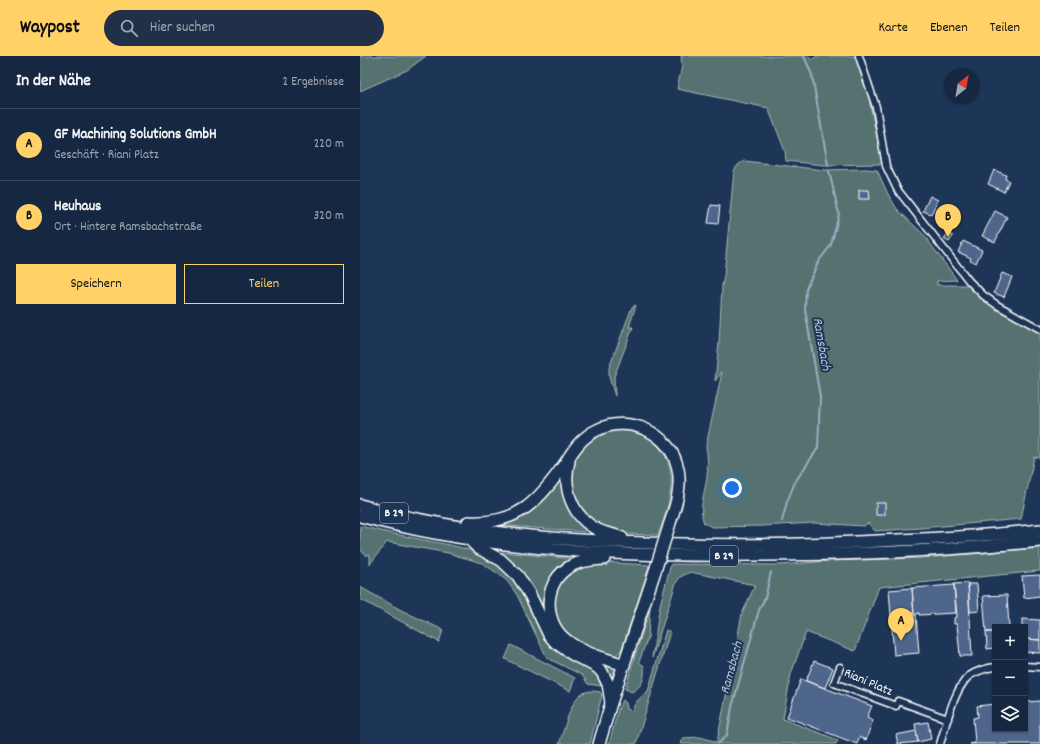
<!DOCTYPE html>
<html lang="de">
<meta charset="utf-8">
<style>
:root{--surface:#162841;--page:#1f3048;--text:#f1f3f6;--muted:#9ea6b1;--line:#35445a;--accent:#ffd166}
body{margin:0;font-family:Dekko,sans-serif;background:var(--page);color:var(--text)}
.controls{position:absolute;right:12px;bottom:12px;display:grid;overflow:hidden;border-radius:0px;box-shadow:0 1px 3px #0004}
.controls button{width:36px;height:36px;display:grid;place-items:center;padding:0;border:0;border-bottom:1px solid var(--line);background:var(--surface);color:var(--text);font:20px sans-serif}
.compass{position:absolute;left:584px;top:12px;width:36px;height:36px;border-radius:50%;background:var(--surface);box-shadow:0 1px 3px #0004;rotate:31deg}
.you{position:absolute;left:372px;top:432px;width:14px;height:14px;margin:-10px;border:3px solid #fff;border-radius:50%;background:#1a73e8;box-shadow:0 0 0 6px #1a73e833}
.badge{display:grid;place-items:center;width:26px;height:26px;border-radius:50%;background:var(--accent);color:#111;font-size:13px;font-weight:700}
.pin{position:absolute;translate:-50% -33px;filter:drop-shadow(0 1px 2px #0008)}
.pin::after{content:'';position:absolute;top:21px;width:14px;height:12px;background:inherit;clip-path:polygon(0 0,100% 0,50% 100%)}
.list{margin:0;padding:0;list-style:none}
h2{display:flex;justify-content:space-between;align-items:center;height:52px;margin:0;padding:0 16px;font-size:17px}
h2 small{font-size:13px;font-weight:400;color:var(--muted)}
.list li{display:grid;grid-template-columns:26px 1fr auto;gap:12px;align-items:center;box-sizing:border-box;height:72px;padding:0 16px;border-top:1px solid var(--line)}
.list b{display:block;font-size:15px;white-space:nowrap}
.list p{margin:0;font-size:13px;white-space:nowrap;color:var(--muted)}
.list em{font-size:13px;font-style:normal;color:var(--muted)}
.actions{display:flex;gap:8px;padding:12px 16px}
.actions a{flex:1;padding:9px 0;border:1px solid var(--accent);border-radius:0px;text-align:center;font-size:14px;color:var(--accent)}
.actions .main{background:var(--accent);color:#111}
.icon{flex:none;width:22px;height:22px;fill:none;stroke:currentColor;stroke-width:2;stroke-linecap:round;stroke-linejoin:round}
.map{position:relative;flex:none;width:680px;height:688px;overflow:hidden}
header{display:flex;align-items:center;gap:24px;box-sizing:border-box;height:56px;padding:0 20px;background:var(--accent);color:#111}
header strong{font-size:19px}
nav{display:flex;gap:22px;margin-inline-start:auto;font-size:14px}
.search{width:280px;height:36px;background:var(--page);display:flex;align-items:center;gap:10px;box-sizing:border-box;padding:0 14px;border-radius:22px;color:var(--muted);font-size:15px}
main{display:flex}
aside{flex:1;background:var(--surface)}
.map>svg:first-child{display:block}
.green{fill:#547270;stroke:#aab8b8}
.lines{fill:none;stroke-linecap:round;stroke-linejoin:round}
.stream{stroke:#9baec2;stroke-width:2}
.building{fill:#4f668c;stroke:#fff}
.minor-casing{stroke:#fff;stroke-width:9}
.trunk-casing{stroke:#fff;stroke-width:14}
.minor{stroke:#1d3557;stroke-width:6}
.trunk{stroke:#1d3557;stroke-width:11}
.trunk-bridge-casing{stroke:#fff;stroke-width:14;stroke-linecap:butt}
.trunk-bridge{stroke:#1d3557;stroke-width:11}
.labels{text-anchor:middle;dominant-baseline:central;stroke-width:4;stroke-linejoin:round;paint-order:stroke}
.shield{fill:#1d3557;stroke:#bbc2cd;stroke-width:1}
.shield-label{font-size:12px;font-weight:bold;fill:#fff}
.street-label{font-size:13px;fill:#fff;stroke:#1d3557}
.water-label{font-size:14px;font-style:italic;fill:#b4c2d1;stroke:#1d3557}
</style>
<header>
<strong>Waypost</strong>
<div class="search"><svg class="icon" aria-label="search" viewBox="0 0 24 24"><circle cx="10" cy="10" r="6"/><path d="M15 15l6 6"/></svg>Hier suchen</div>
<nav><a>Karte</a><a>Ebenen</a><a>Teilen</a></nav>
</header>
<main>
<aside>
<h2>In der Nähe<small>2 Ergebnisse</small></h2>
<ul class="list">
<li><span class="badge">A</span><div><b>GF Machining Solutions GmbH</b><p>Geschäft · Riani Platz</p></div><em>220 m</em></li>
<li><span class="badge">B</span><div><b>Heuhaus</b><p>Ort · Hintere Ramsbachstraße</p></div><em>320 m</em></li>
</ul>
<div class="actions"><a class="main">Speichern</a><a>Teilen</a></div>
</aside>
<div class="map">
<svg width="680" height="688" viewBox="0 0 680 688">
<rect width="100%" height="100%" fill="#1d3557"/>
<filter id="ink" filterUnits="userSpaceOnUse"><feTurbulence type="fractalNoise" baseFrequency=".025" numOctaves="2"/><feDisplacementMap in="SourceGraphic" scale="8" xChannelSelector="R" yChannelSelector="G"/><feConvolveMatrix kernelMatrix="1 2 1 2 8 2 1 2 1" color-interpolation-filters="sRGB"/></filter>
<g filter="url(#ink)">
<path class="green" d="M0,0H66L47,14L0,35Z
M321,0H449L451,4L457,0H496L513,51L523,107L521,108L463,109L426,105L425,95L408,52L317,33L322,10Z
M384,105L464,114L506,113L517,114L528,138L537,153L564,179L597,224L577,225V229H609L658,264L680,277V402L674,401L661,463L561,472L515,475L508,467L504,470L454,467L402,470L352,471L344,467C338,453 345,436 347,421C348,411 348,401 346,390L362,316L355,325L359,287L362,230L364,220L374,115L378,109Z
M276,249L269,271H273L254,321L255,340L249,321V312L272,251Z
M256,373C294,375 317,400 310,438C308,453 303,466 298,479C279,478 257,480 241,471C237,468 232,465 228,462C205,442 206,401 231,383C238,378 247,375 256,373Z
M202,417L226,472L224,476L138,469Z
M0,470C20,475 39,479 59,483C91,490 131,493 152,521C168,542 174,570 192,589C201,600 236,612 239,621C240,623 240,627 241,630L228,628L222,619L187,602L157,539L147,525L137,517L122,507L88,497L27,486L10,508V499H5L0,493Z
M680,492V515L519,531L495,595L446,576L431,618L423,663L478,684L476,688H321L323,682L340,681L357,686L382,558L395,529L330,516L320,521L316,527L292,602L300,549L311,508L420,509L468,505L563,502Z
M142,496L215,503C183,518 172,557 198,584C211,597 231,602 247,608L254,615L250,628C240,599 217,604 198,586C183,572 179,550 169,532C162,519 152,509 141,500Z
M239,506L289,509L286,521L261,595L255,600H250L211,584L196,567L193,537L198,527L217,511Z
M0,531L41,554L83,574L79,586L0,543Z
M290,551L288,581L279,606L284,610C285,623 283,629 272,636L265,633Z
M306,574L310,576L276,688H249L259,651L263,644L266,647L267,653L272,655L276,646L288,635Z
M151,589L215,622L210,635L145,603Z
M233,635L240,636L242,639L230,688H199C204,675 210,646 221,638C225,636 229,635 233,635Z"/>
<g class="lines">
<path class="stream" d="M444,0L452,19L468,109
M496,0L509,41L522,104
M422,465L427,446L435,426L458,392L460,341L445,253L446,233L458,206L471,189L479,158L469,115
M358,688L367,679L372,651L399,554L405,542L411,516"/>
</g>
<path class="building" d="M634,114L646,119L645,123L649,125L644,136L628,128Z
M499,134H509L510,143H499Z
M570,140L578,144L571,158L563,155Z
M351,149L360,150L358,168L348,167Z
M635,155L647,161L635,186L622,180Z
M588,177L593,180L589,186L584,183Z
M603,185L622,194L616,207L610,204L611,202L598,196Z
M642,217L652,221L644,241L634,237Z
M516,447H525V459H516Z
M680,519V540L664,542L662,520Z
M608,527L612,600H600L597,568H594V562L597,561L594,528Z
M608,528H617L619,555L610,556Z
M594,529L596,557L559,559V557L554,559L552,532Z
M552,532L554,559H556L559,597L534,599L529,534Z
M647,539L649,571H635V576H626L623,540Z
M662,563L680,564V584L665,583V571H662Z
M626,576H635V592L627,593Z
M665,583L680,584V597L665,596Z
M454,605L473,612L465,632L446,625Z
M441,623L512,650L507,661L513,664L506,684L499,681L497,688L427,661Z
M680,645V688H610L615,687L613,662L618,661L617,650L635,648V673H665V646Z
M568,666L571,683L558,686L555,668Z
M556,675L558,686L538,688L536,679Z"/>
<g class="lines">
<g class="minor-casing">
<path id="minor" d="M499,0L516,51L526,110L537,133L609,225L623,239L637,249L680,273
M665,610L680,611
M480,611L474,627L536,650L538,645L588,663
M580,688C586,669 594,633 609,620C617,615 626,612 635,611"/>
</g>
<g class="trunk-casing">
<path id="trunk" d="M209,405C202,432 212,461 238,474C246,478 254,478 262,482
M0,449C105,479 214,486 323,488C395,490 467,488 539,484C586,482 633,479 680,474
M0,460C129,495 262,501 395,499C490,499 585,495 680,485
M108,466C158,469 179,445 206,406C214,393 222,381 237,374C269,358 311,377 318,413C322,432 315,452 309,470
M110,484L118,492L141,504L158,520L170,539L189,579L195,586L212,598L237,611L242,616L248,628L251,647
M244,503C233,504 222,504 211,510C184,524 182,564 205,583C221,597 244,602 264,609
M239,688L251,647L295,515"/>
</g>
<use href="#minor" class="minor"/>
<use href="#trunk" class="trunk"/>
<g class="trunk-bridge-casing">
<path id="trunk-bridge" d="M295,515L309,470"/>
</g>
<use href="#trunk-bridge" class="trunk-bridge"/>
</g>
</g>
<g class="labels">
<g class="shield">
<rect x="20" y="447" width="28" height="20" rx="3"/>
<rect x="350" y="490" width="28" height="20" rx="3"/>
</g>
<g class="shield-label">
<text x="34" y="457">B 29</text>
<text x="364" y="500">B 29</text>
</g>
<g class="street-label">
<text transform="translate(508 627) rotate(23)">Riani Platz</text>
</g>
<g class="water-label">
<text transform="translate(461 288) rotate(80)">Ramsbach</text>
<text transform="translate(372 612) rotate(-75)">Ramsbach</text>
</g>
</g>
</svg>
<div class="controls">
<button>+</button>
<button>−</button>
<button><svg class="icon" aria-label="layers" viewBox="0 0 24 24"><path d="M12 4l9 5-9 5-9-5zM3 14l9 5 9-5"/></svg></button>
</div>
<svg class="compass" viewBox="-18 -18 36 36"><path d="M0-13l5 13h-10z" fill="#e53935"/><path d="M0 13l5-13h-10z" fill="#9ea6b1"/></svg>
<div class="you"></div>
<div class="pin badge" style="left:541px;top:585px">A</div>
<div class="pin badge" style="left:588px;top:181px">B</div>
</div>
</main>
